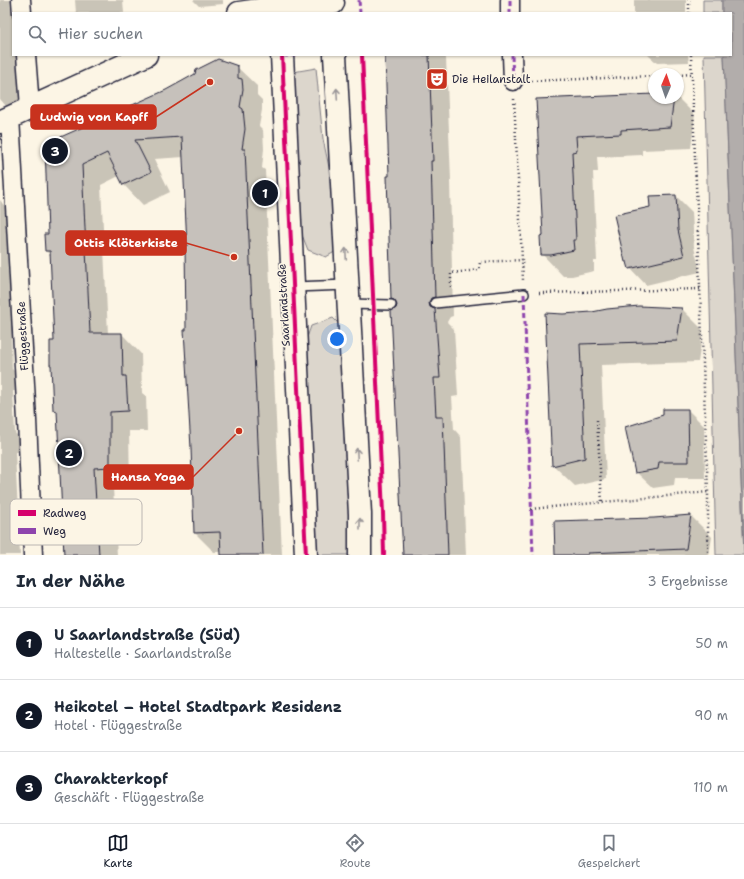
<!DOCTYPE html>
<html lang="de">
<meta charset="utf-8">
<style>
:root{--surface:#fff;--page:#f2f2f3;--text:#1f2937;--muted:#747a83;--line:#e0e1e3;--accent:#111827}
body{margin:0;font-family:"Shantell Sans",sans-serif;background:var(--page);color:var(--text)}
.compass{position:absolute;left:648px;top:68px;width:36px;height:36px;border-radius:50%;background:var(--surface);box-shadow:0 1px 3px #0004;rotate:2deg}
.you{position:absolute;left:337px;top:339px;width:14px;height:14px;margin:-10px;border:3px solid #fff;border-radius:50%;background:#1a73e8;box-shadow:0 0 0 6px #1a73e833}
.badge{display:grid;place-items:center;width:26px;height:26px;border-radius:50%;background:var(--accent);color:#fff;font-size:13px;font-weight:700}
.pin{position:absolute;translate:-50% -50%;border:2px solid #fff;box-shadow:0 1px 4px #0006}
.list{margin:0;padding:0;list-style:none}
h2{display:flex;justify-content:space-between;align-items:center;height:52px;margin:0;padding:0 16px;font-size:17px}
h2 small{font-size:13px;font-weight:400;color:var(--muted)}
.list li{display:grid;grid-template-columns:26px 1fr auto;gap:12px;align-items:center;box-sizing:border-box;height:72px;padding:0 16px;border-top:1px solid var(--line)}
.list b{display:block;font-size:15px;white-space:nowrap}
.list p{margin:0;font-size:13px;white-space:nowrap;color:var(--muted)}
.list em{font-size:13px;font-style:normal;color:var(--muted)}
.icon{flex:none;width:22px;height:22px;fill:none;stroke:currentColor;stroke-width:2;stroke-linecap:round;stroke-linejoin:round}
.map{position:relative;flex:none;width:744px;height:555px;overflow:hidden}
.search{position:absolute;background:var(--surface);box-shadow:0 1px 3px #0004;left:12px;right:12px;top:12px;height:44px;display:flex;align-items:center;gap:10px;box-sizing:border-box;padding:0 14px;border-radius:0px;color:var(--muted);font-size:15px}
.sheet{height:268px;background:var(--surface)}
nav{display:flex;justify-content:space-around;align-items:center;box-sizing:border-box;height:56px;border-top:1px solid var(--line);background:var(--surface);font-size:11px;color:var(--muted)}
nav a{display:grid;justify-items:center;gap:2px}
nav .on{color:var(--accent)}
.map>svg:first-child{display:block}
.green{fill:#dcd6cc;stroke:#7f7c84}
.water{fill:#b2adab;stroke:#78757e}
.shadow{fill:#0003}
.building{fill:#c6c1bb;stroke:#22223b}
.lines{fill:none;stroke-linecap:round;stroke-linejoin:round}
.lane-casing{stroke:#22223b;stroke-width:12}
.street-casing{stroke:#22223b;stroke-width:21}
.secondary-casing{stroke:#22223b;stroke-width:25}
.path{stroke:#22223b;stroke-width:2.5;stroke-dasharray:1 3;stroke-linecap:butt}
.lane{stroke:#fcf5e5;stroke-width:9}
.street{stroke:#fcf5e5;stroke-width:18}
.secondary{stroke:#fcf5e5;stroke-width:22}
.quiet{stroke:#8e44ad;stroke-width:3;stroke-dasharray:6 3;stroke-linecap:butt}
.cycleway-casing{stroke:#fcf5e5;stroke-width:6}
.cycleway{stroke:#d6006c;stroke-width:4}
.oneway{stroke:#9a9698}
.labels{text-anchor:middle;dominant-baseline:central;stroke-width:3.5;stroke-linejoin:round;paint-order:stroke}
.poi-label{font-size:11px;fill:#22223b;stroke:#fcf5e5;text-anchor:start}
.street-label{font-size:11px;fill:#22223b;stroke:#fcf5e5}
.key{fill:#fcf5e5;stroke:#bbb6b2;stroke-width:1}
.key-label{font-size:11px;fill:#22223b}
.leader{fill:none;stroke:#c8321e;stroke-width:1.5}
.callout-dot{fill:#c8321e;stroke:#fcf5e5;stroke-width:1.5}
.callout{fill:#c8321e;stroke:#c8321e;stroke-width:1.5}
.callout-label{font-size:12px;text-anchor:middle;font-weight:bold;fill:#fff}
</style>
<div class="map">
<svg width="744" height="555" viewBox="0 0 744 555">
<rect width="100%" height="100%" fill="#fcf5e5"/>
<filter id="ink" filterUnits="userSpaceOnUse"><feTurbulence type="fractalNoise" baseFrequency=".025" numOctaves="2"/><feDisplacementMap in="SourceGraphic" scale="8" xChannelSelector="R" yChannelSelector="G"/><feConvolveMatrix kernelMatrix="1 2 1 2 8 2 1 2 1" color-interpolation-filters="sRGB"/></filter>
<g filter="url(#ink)">
<path class="green" d="M703,0H722V13H703Z
M704,55H724L744,555H716Z
M316,68L323,139L334,191L338,250L326,257L308,250L298,225L293,72Z
M333,318L342,327L353,555H313L302,352L311,326Z"/>
<path class="water" d="M722,0H744V551L724,55H731V13H722Z"/>
<path class="shadow" d="M0,0H21L13,13V55H27L32,103L6,106L0,99Z
M75,0H123L124,13H76Z
M193,0H223V4L199,6Z
M634,0H686V13H634Z
M386,55H443L446,58L451,180H450L453,316L450,317L447,322L454,329L458,396L452,397L454,429L461,437L466,555H403L397,309L398,305L392,299L390,177Z
M648,55H688L689,62L657,63Z
M237,67L257,86V95L262,100V110L259,126L263,130L264,149L262,168L265,170L282,555H222V552H214L195,533L187,331L188,247L184,157L154,159L170,192L143,205L124,185L119,176L101,185L108,334H122L141,354L142,393L146,396L147,431H129L130,486L113,488L117,555H66L58,414L54,410L55,342L51,256L46,251L49,235L46,144Z
M654,95V98H678L695,115L691,148L642,150V155L597,157L598,172H593L597,261H594V271L572,276H563L542,254L544,236L537,100Z
M676,196L692,212L694,247L700,272L646,285L630,268L629,265L626,262L651,207Z
M0,200L8,211L9,240H7L8,271L12,275L14,339H11L12,369L16,373V391H13L15,433L18,436V452H15L20,555H0Z
M639,307L682,309L703,330L698,362L601,365L606,479L575,486L553,465L563,315Z
M688,410L704,426L705,478H675L674,485L653,488L636,472Z
M691,516L712,537L709,555H556L654,519Z"/>
<path class="building" d="M385,55H429L433,161H431L435,297L431,298L429,303L430,307L435,309L440,378H434L436,417H443L448,555H403L391,311L396,308L397,305L394,300L391,299L387,176H389Z
M218,59L238,66V78L242,79L243,89L240,107L243,109L245,129L242,149H245L263,555H221L220,532L194,533L191,448L184,330H186L185,243L187,246L182,137L135,140L151,172L123,185L107,153L82,165L90,333H122L123,376H126L128,411L110,412V467L94,468L99,555H64L57,411L53,410L51,365H50V341H54L50,251H45L44,234H48L45,144L166,90L195,74L196,70Z
M654,94V98H674L670,127L621,130V134L576,136L577,151L572,152L576,240H573L574,250L551,255H541L540,236L543,235L536,99Z
M676,195L678,230L684,256L629,269L627,262H625L614,215L650,207L649,196Z
M639,306L682,308L677,341L580,344L585,458L552,466L545,313L563,314L592,312L607,309Z
M663,409H688L689,462H659L658,469L635,473L625,427L663,415Z
M691,515L686,549L588,553V555H555L554,521L654,518Z"/>
<g class="lines">
<g class="lane-casing">
<path id="lane" d="M294,287L347,285
M435,303L524,294
M348,304L391,305"/>
</g>
<g class="street-casing">
<path id="street" d="M21,0L22,13
M510,0V13
M26,55L30,107
M512,55L513,81
M10,117L27,420L33,555"/>
</g>
<g class="secondary-casing">
<path id="secondary" d="M239,13L279,7L333,3
M282,55L306,555
M335,55L360,514V555
M0,122L146,55"/>
</g>
<path class="path" d="M689,0V13
M691,55L708,492V555
M678,75L692,74
M532,81L654,76
M514,99L523,280
M451,287V273L479,270L480,262L522,260
M539,293L700,289
M597,420L602,502
M531,509L708,492"/>
<use href="#lane" class="lane"/>
<use href="#street" class="street"/>
<use href="#secondary" class="secondary"/>
<path class="quiet" d="M359,0L360,13
M510,0V13
M512,55L513,81
M282,56L300,55
M524,294L533,555"/>
<g class="cycleway-casing">
<path id="cycleway" d="M282,55L306,555
M362,55L383,513L384,555"/>
</g>
<use href="#cycleway" class="cycleway"/>
</g>
<defs><path id="oneway-shaft" d="M-6 0H5M1.5-3L5.5 0L1.5 3" fill="none" stroke-width="1.6" stroke-linecap="round" stroke-linejoin="round"/></defs>
<g class="oneway">
<use href="#oneway-shaft" transform="translate(337 94) rotate(-93)"/>
<use href="#oneway-shaft" transform="translate(346 254) rotate(-93)"/>
<use href="#oneway-shaft" transform="translate(357 454) rotate(-93)"/>
<use href="#oneway-shaft" transform="translate(360 524) rotate(-90)"/>
</g>
</g>
<defs>
<g id="theatre-square" transform="scale(1.15)"><rect x="-9" y="-9" width="18" height="18" rx="4" fill="#c8321e" stroke="#fcf5e5"/><path d="M-5-5.5Q0-4 5-5.5V0Q5 5 0 6Q-5 5-5 0ZM-3.3-2.5H-1v1.5H-3.3ZM1-2.5H3.3v1.5H1ZM-2.8 1Q0 5.5 2.8 1Z" fill="#fff"/></g>
</defs>
<g fill-rule="evenodd">
<use href="#theatre-square" x="437" y="79"/>
</g>
<g class="labels">
<g class="poi-label">
<text x="452" y="79">Die Heilanstalt</text>
</g>
<g class="street-label">
<text transform="translate(284 305) rotate(-93)">Saarlandstraße</text>
<text transform="translate(23 336) rotate(-93)">Flüggestraße</text>
</g>
</g>
<rect x="10" y="499" width="132" height="46" rx="6" class="key"/>
<rect x="18" y="510" width="18" height="6" fill="#d6006c"/>
<rect x="18" y="528" width="18" height="6" fill="#8e44ad"/>
<g class="key-label">
<text x="43" y="517">Radweg</text>
<text x="43" y="535">Weg</text>
</g>
<path class="leader" d="M210 82L156 117M234 257L186 243M239 431L193 477"/>
<g class="callout-dot">
<circle cx="210" cy="82" r="4"/>
<circle cx="234" cy="257" r="4"/>
<circle cx="239" cy="431" r="4"/>
</g>
<g class="callout">
<rect x="31" y="105" width="125" height="24" rx="4"/>
<rect x="66" y="231" width="120" height="24" rx="4"/>
<rect x="104" y="465" width="89" height="24" rx="4"/>
</g>
<g class="callout-label">
<text x="94" y="121">Ludwig von Kapff</text>
<text x="126" y="247">Ottis Klöterkiste</text>
<text x="148" y="481">Hansa Yoga</text>
</g>
</svg>
<svg class="compass" viewBox="-18 -18 36 36"><path d="M0-13l5 13h-10z" fill="#e53935"/><path d="M0 13l5-13h-10z" fill="#747a83"/></svg>
<div class="you"></div>
<div class="pin badge" style="left:265px;top:193px">1</div>
<div class="pin badge" style="left:69px;top:453px">2</div>
<div class="pin badge" style="left:55px;top:151px">3</div>
<div class="search"><svg class="icon" aria-label="search" viewBox="0 0 24 24"><circle cx="10" cy="10" r="6"/><path d="M15 15l6 6"/></svg>Hier suchen</div>
</div>
<section class="sheet">
<h2>In der Nähe<small>3 Ergebnisse</small></h2>
<ul class="list">
<li><span class="badge">1</span><div><b>U Saarlandstraße (Süd)</b><p>Haltestelle · Saarlandstraße</p></div><em>50 m</em></li>
<li><span class="badge">2</span><div><b>Heikotel – Hotel Stadtpark Residenz</b><p>Hotel · Flüggestraße</p></div><em>90 m</em></li>
<li><span class="badge">3</span><div><b>Charakterkopf</b><p>Geschäft · Flüggestraße</p></div><em>110 m</em></li>
</ul>
</section>
<nav>
<a class="on"><svg class="icon" aria-label="map" viewBox="0 0 24 24"><path d="M3 6l6-2 6 2 6-2v14l-6 2-6-2-6 2zM9 4v14M15 6v14"/></svg>Karte</a>
<a><svg class="icon" aria-label="directions" viewBox="0 0 24 24"><path d="M12 3l9 9-9 9-9-9zM9 14v-3h6M13 9l2 2-2 2"/></svg>Route</a>
<a><svg class="icon" aria-label="saved" viewBox="0 0 24 24"><path d="M7 4h10v16l-5-4-5 4z"/></svg>Gespeichert</a>
</nav>
